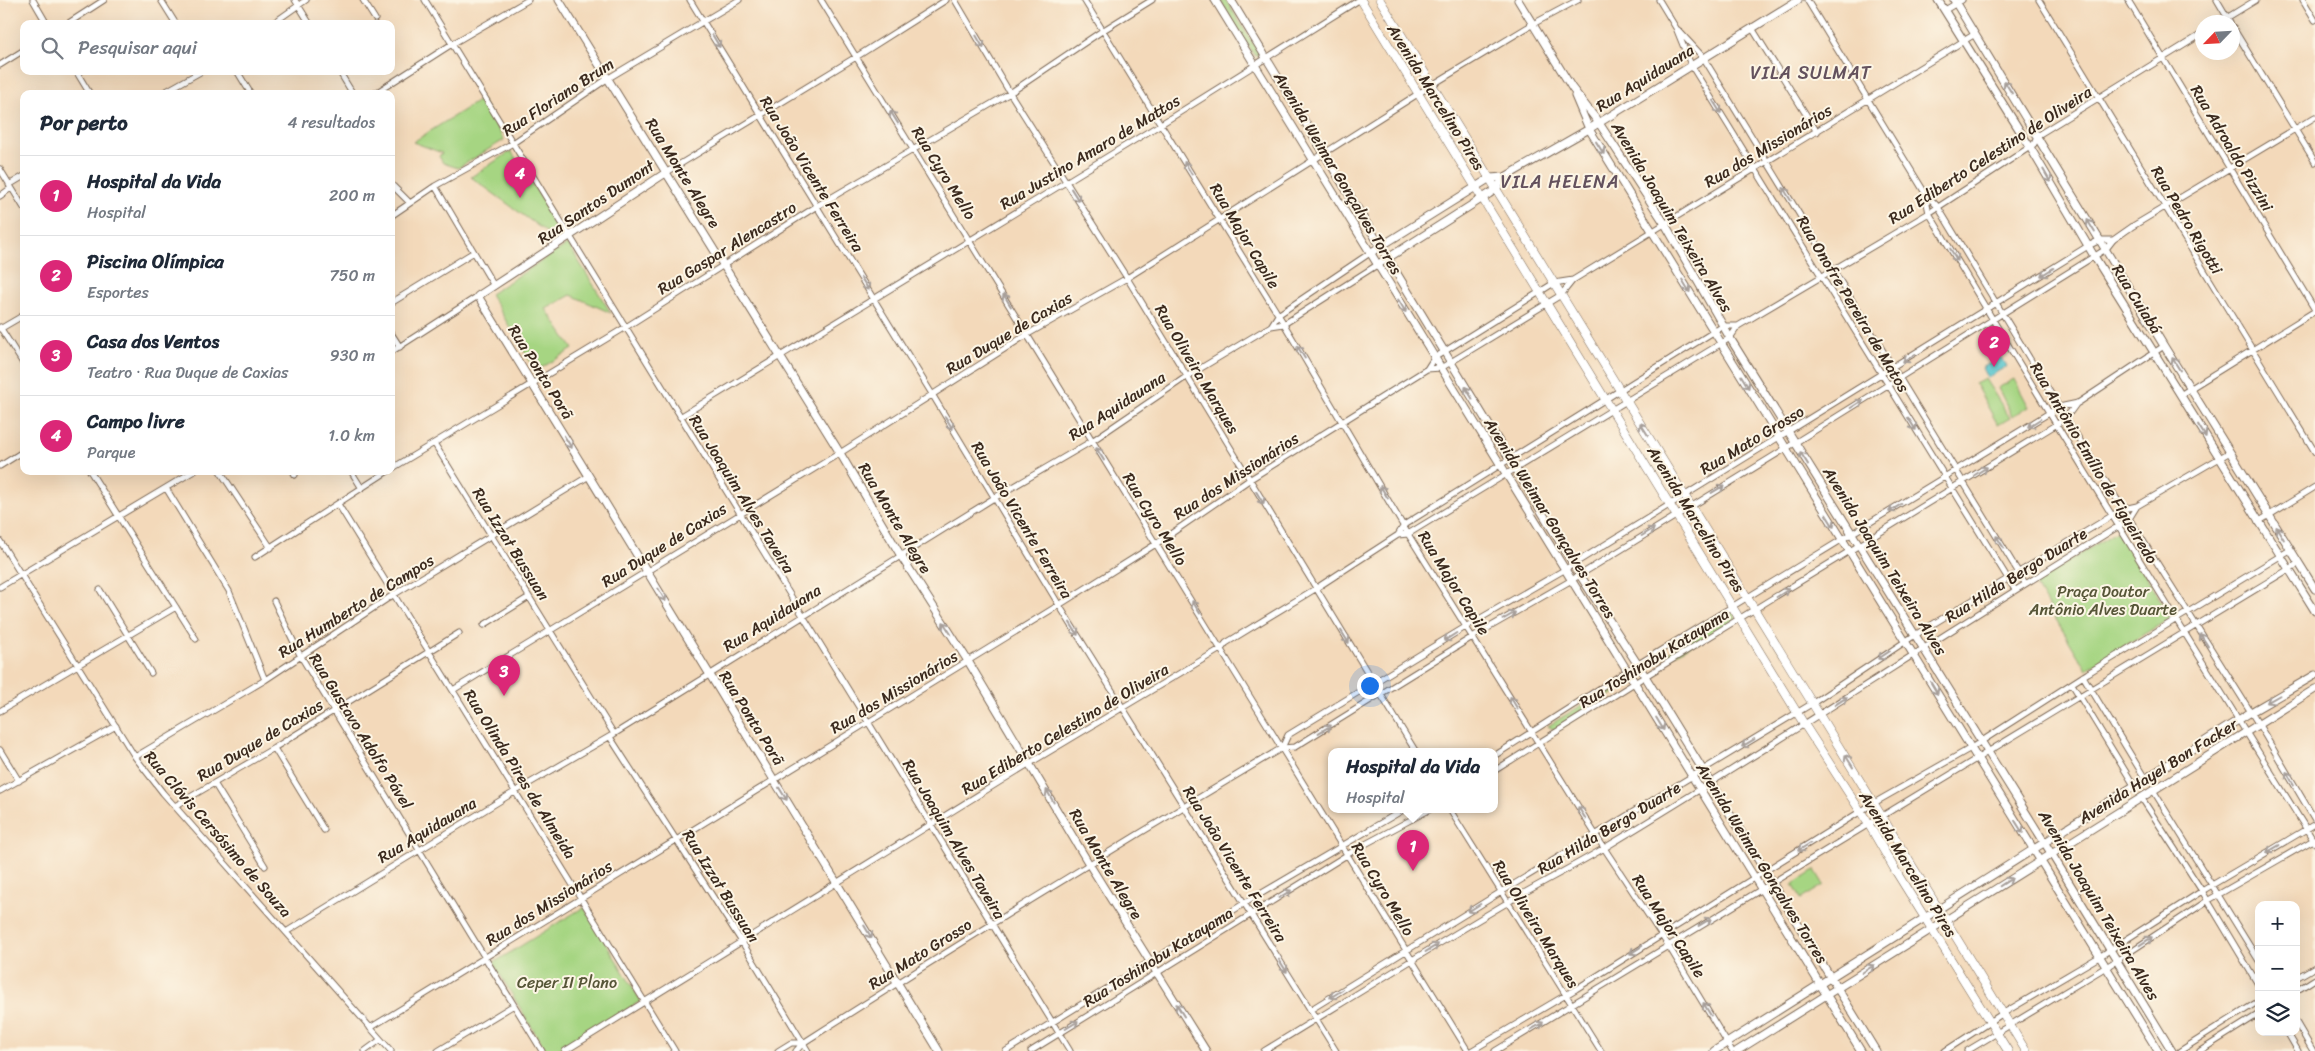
<!DOCTYPE html>
<html lang="pt">
<meta charset="utf-8">
<style>
:root{--surface:#fff;--page:#f6f6f7;--text:#1f2937;--muted:#747a83;--line:#e0e1e3;--accent:#db2777}
body{margin:0;font-family:Sriracha,sans-serif;background:var(--page);color:var(--text)}
.controls{position:absolute;right:15px;bottom:15px;display:grid;overflow:hidden;border-radius:10px;box-shadow:0 5px 20px #0002}
.controls button{width:45px;height:45px;display:grid;place-items:center;padding:0;border:0;border-bottom:1px solid var(--line);background:var(--surface);color:var(--text);font:25px sans-serif}
.compass{position:absolute;left:2195px;top:15px;width:45px;height:45px;border-radius:50%;background:var(--surface);box-shadow:0 5px 20px #0002;rotate:245deg}
.you{position:absolute;left:1369px;top:685px;width:18px;height:18px;margin:-12px;border:4px solid #fff;border-radius:50%;background:#1a73e8;box-shadow:0 0 0 8px #1a73e833}
.badge{display:grid;place-items:center;width:32px;height:32px;border-radius:50%;background:var(--accent);color:#fff;font-size:16px;font-weight:700}
.pin{position:absolute;translate:-50% -41px;filter:drop-shadow(0 1px 2px #0008)}
.pin::after{content:'';position:absolute;top:26px;width:18px;height:15px;background:inherit;clip-path:polygon(0 0,100% 0,50% 100%)}
.popup{position:absolute;left:1328px;top:748px;width:170px;height:65px;box-sizing:border-box;display:grid;place-content:center;border-radius:10px;background:var(--surface);filter:drop-shadow(0 1px 4px #0005);font-size:16px;white-space:nowrap;color:var(--muted)}
.popup b{font-size:19px;color:var(--text)}
.popup::after{content:'';position:absolute;left:50%;top:100%;margin-left:-10px;border:10px solid transparent;border-top-color:var(--surface)}
.list{margin:0;padding:0;list-style:none}
h2{display:flex;justify-content:space-between;align-items:center;height:65px;margin:0;padding:0 20px;font-size:21px}
h2 small{font-size:16px;font-weight:400;color:var(--muted)}
.list li{display:grid;grid-template-columns:32px 1fr auto;gap:15px;align-items:center;box-sizing:border-box;height:80px;padding:0 20px;border-top:1px solid var(--line)}
.list b{display:block;font-size:19px;white-space:nowrap}
.list p{margin:0;font-size:16px;white-space:nowrap;color:var(--muted)}
.list em{font-size:16px;font-style:normal;color:var(--muted)}
.icon{flex:none;width:28px;height:28px;fill:none;stroke:currentColor;stroke-width:2;stroke-linecap:round;stroke-linejoin:round}
.map{position:relative;flex:none;width:2315px;height:1051px;overflow:hidden}
.search{position:absolute;background:var(--surface);box-shadow:0 5px 20px #0002;left:20px;top:20px;width:375px;height:55px;display:flex;align-items:center;gap:12px;box-sizing:border-box;padding:0 18px;border-radius:10px;color:var(--muted);font-size:19px}
.panel{position:absolute;background:var(--surface);box-shadow:0 5px 20px #0002;left:20px;top:90px;width:375px;height:385px;border-radius:10px}
.map>svg:first-child{display:block}
.green{fill:#a6d582;stroke:#708050}
.water{fill:#59c6ce;stroke:#4a7876}
.lines{fill:none;stroke-linecap:round;stroke-linejoin:round}
.street-casing{stroke:#7b6755;stroke-width:7}
.secondary-casing{stroke:#7b6755;stroke-width:9}
.primary-casing{stroke:#7b6755;stroke-width:9}
.street{stroke:#fff;stroke-width:5}
.secondary{stroke:#fff;stroke-width:7}
.primary{stroke:#fff;stroke-width:8}
.oneway{stroke:#a79f9a}
.labels{text-anchor:middle;dominant-baseline:central;stroke-width:4;stroke-linejoin:round;paint-order:stroke}
.street-label{font-size:16px;fill:#3b2a1e;stroke:#fcf5e5}
.park-label{font-size:16px;fill:#565537;stroke:#fcf5e5}
.neighbourhood-label{font-size:18px;letter-spacing:1px;fill:#63515d;stroke:#fcf5e5}
</style>
<div class="map">
<svg width="2315" height="1051" viewBox="0 0 2315 1051">
<rect width="100%" height="100%" fill="#fcf5e5"/>
<filter id="ink" filterUnits="userSpaceOnUse"><feTurbulence type="fractalNoise" baseFrequency=".02" numOctaves="2"/><feDisplacementMap in="SourceGraphic" scale="10" xChannelSelector="R" yChannelSelector="G"/><feConvolveMatrix kernelMatrix="1 2 1 2 8 2 1 2 1" color-interpolation-filters="sRGB"/></filter>
<filter id="wash" filterUnits="userSpaceOnUse"><feTurbulence type="fractalNoise" baseFrequency=".0096" numOctaves="4" result="noise"/><feDisplacementMap in="SourceGraphic" scale="20" xChannelSelector="R" yChannelSelector="G"/><feGaussianBlur stdDeviation="1.12" result="paint"/><feColorMatrix in="noise" values="0 0 0 0 0 0 0 0 0 0 0 0 0 0 0 0 0 1.4 0 .05"/><feComposite in="paint" operator="in"/></filter>
<g filter="url(#wash)">
<rect width="100%" height="100%" fill="#f3d9ba"/>
<path class="green" d="M1220,0H1226L1259,53L1257,56L1254,55Z
M481,99L504,140L458,168L443,163L439,156L442,153L413,142Z
M511,151L563,232L553,237L471,177Z
M568,244L611,313L571,295L546,309L573,349L536,371L490,294Z
M1985,379L2010,418L1998,425L1975,384Z
M2014,379L2029,407L2012,416L1998,388Z
M2119,530L2171,618L2086,669L2034,583Z
M1733,612L1737,619L1670,657L1667,653Z
M1622,680L1625,686L1556,731L1548,726Z
M1815,870L1824,885L1801,899L1793,884Z
M584,907L641,1001L556,1051H546L493,963Z"/>
<path class="water" d="M2001,356L2007,366L1987,378L1982,368Z"/>
</g>
<g filter="url(#ink)">
<g class="lines">
<g class="street-casing">
<path id="street" d="M33,0L47,24
M161,0L176,24
M295,0L310,24
M363,0L375,19
M425,0L1070,1051
M690,0L932,394L1059,605L1336,1051
M821,0L1468,1051
M955,0L1010,93L1127,278L1416,752
M1084,0L1284,324L1408,534L1604,848L1668,945L1732,1051
M1659,0L1676,28L1691,65L2015,590
M1807,0L1925,193L1938,207L2059,407L2259,725L2315,820
M2039,0L2315,452
M2128,0L2315,310
M2217,0L2230,22
M2303,0L2315,20
M1945,10L1962,0
M2220,22L2256,0
M67,24L104,0
M272,24L306,0
M2232,26L2315,162
M1752,28L1817,132
M1678,30L1703,57L2025,583
M0,65L24,50
M76,71L90,94
M237,71L251,94
M339,71L353,94
M161,94L202,71
M374,94L452,44L528,0
M0,169L24,208
M667,172L856,57L946,0
M391,184L410,203
M9,185L24,176
M435,186L494,286
M1925,194L1929,213C2055,425 2185,634 2315,843
M0,196L11,188
M391,216L435,186L513,143L607,79L739,0
M391,303L474,252
M1271,326L1278,315L1370,253
M0,327L24,365
M0,329L24,315
M391,333L400,347
M391,352L478,296
M1427,369L1441,368L1561,295L1573,280L1975,34
M2180,395L2315,311
M680,417L1161,124L1359,0
M434,443L614,734
M0,466L24,451
M391,469L626,327L817,206L1010,93L1102,31L1152,0
M90,471L196,639
M220,471L271,548
M293,471L295,475
M351,471L361,487
M166,488L229,591L265,680
M338,504L675,1051
M2258,522L2315,487
M1398,535L1404,525L1723,326H1738
M0,541L135,757L163,793L391,1051
M255,557L388,471
M0,587L194,471
M100,590L151,673
M274,601L300,655L542,1051
M484,625L529,597
M2083,676L2146,780
M2072,684L2135,787
M453,690L840,453L1028,334L1127,278L1432,85L1533,24L1578,0
M0,711L176,607
M610,737L742,942L808,1051
M274,748L324,830
M1282,748L1288,735L1467,626L1564,570L2088,246L2100,240H2113
M0,750L19,781
M1494,756L1630,669L2059,407L2078,403L2164,346
M135,757L265,680L393,595L589,476
M1494,771L1644,677L2057,424L2066,418L2077,403
M214,783L265,866
M2153,790L2259,961
M0,791L116,726
M2141,797L2202,891L2259,986
M175,806L274,748L459,633
M1450,810L1601,1051
M286,932L516,791L614,734L994,498L1092,441L1186,377L1271,326L1284,324L1377,265
M2296,978L2315,967
M2296,991L2315,979
M1310,1010L1501,892L1813,703L1915,635L2123,509L2137,506L2230,452
M2296,1022L2313,1051
M370,1028L1059,605L1156,544L1249,480L1427,369L1434,358L1554,283L1573,280
M2287,1032L2298,1051
M365,1051L380,1040
M438,1051L514,1005
M565,1051L1030,763L1222,648L1226,643L1315,589L1398,535L1408,534L1730,338L1738,326L1929,213L2030,147L2034,144L2038,135L2202,34
M778,1051L791,1043H803
M796,1051L803,1043C961,942 1120,844 1282,748L1295,747L1474,636L1570,581L1785,449L2106,249L2113,240L2133,226L2315,117
M1006,1051L1245,903L1403,810
M1031,1051L1358,848L1429,810
M1264,1051C1344,1002 1424,952 1505,904C1538,884 1573,867 1606,847C1779,743 1947,631 2119,526L2129,519L2137,506
M1471,1051L1576,989L1874,803L1971,748L2088,673L2290,550
M1495,1051L2299,563
M1945,1051L2002,1014L2099,957L2202,891L2315,824
M1967,1051L2116,961L2207,901L2315,839
M2180,1051L2259,1001
M2200,1051L2259,1014"/>
</g>
<g class="secondary-casing">
<path id="secondary" d="M559,0L840,453L901,556L968,661L1089,864L1206,1051
M1215,0L1861,1051
M1231,0L1580,575L1640,668L1876,1051
M1518,0L1572,88L1599,123L1665,224L1730,338L2051,853L2172,1051
M1938,0L2030,147L2094,256L2315,611
M1954,0L2164,346L2315,589
M1575,96L1589,129L2158,1051
M667,172L478,296C633,547 787,799 939,1051
M1370,253L1490,178L1505,177
M1377,265L1489,194L1496,189L1505,177L1589,129L1798,0
M1714,1051L2251,712L2315,675
M1737,1051L2315,689"/>
</g>
<g class="primary-casing">
<path id="primary" d="M1361,0L1804,724L1868,823L1895,870L2008,1051
M1380,0L2026,1051"/>
</g>
<use href="#street" class="street"/>
<use href="#secondary" class="secondary"/>
<use href="#primary" class="primary"/>
</g>
<defs><path id="oneway-shaft" d="M-6 0H5M1.5-3L5.5 0L1.5 3" fill="none" stroke-width="1.6" stroke-linecap="round" stroke-linejoin="round" transform="scale(1.25)"/></defs>
<g class="oneway">
<use href="#oneway-shaft" transform="translate(716 41) rotate(59)"/>
<use href="#oneway-shaft" transform="translate(980 42) rotate(60)"/>
<use href="#oneway-shaft" transform="translate(2008 87) rotate(-122)"/>
<use href="#oneway-shaft" transform="translate(1717 107) rotate(58)"/>
<use href="#oneway-shaft" transform="translate(894 117) rotate(-122)"/>
<use href="#oneway-shaft" transform="translate(1600 148) rotate(58)"/>
<use href="#oneway-shaft" transform="translate(1188 168) rotate(-121)"/>
<use href="#oneway-shaft" transform="translate(2047 176) rotate(60)"/>
<use href="#oneway-shaft" transform="translate(1787 194) rotate(-121)"/>
<use href="#oneway-shaft" transform="translate(1075 195) rotate(58)"/>
<use href="#oneway-shaft" transform="translate(2091 226) rotate(-121)"/>
<use href="#oneway-shaft" transform="translate(1954 255) rotate(59)"/>
<use href="#oneway-shaft" transform="translate(2047 272) rotate(148)"/>
<use href="#oneway-shaft" transform="translate(865 284) rotate(58)"/>
<use href="#oneway-shaft" transform="translate(1686 286) rotate(59)"/>
<use href="#oneway-shaft" transform="translate(1007 300) rotate(-121)"/>
<use href="#oneway-shaft" transform="translate(1402 306) rotate(59)"/>
<use href="#oneway-shaft" transform="translate(1301 352) rotate(-121)"/>
<use href="#oneway-shaft" transform="translate(1909 358) rotate(148)"/>
<use href="#oneway-shaft" transform="translate(2176 364) rotate(-122)"/>
<use href="#oneway-shaft" transform="translate(1745 382) rotate(59)"/>
<use href="#oneway-shaft" transform="translate(1469 393) rotate(-121)"/>
<use href="#oneway-shaft" transform="translate(1857 404) rotate(-32)"/>
<use href="#oneway-shaft" transform="translate(949 423) rotate(59)"/>
<use href="#oneway-shaft" transform="translate(2034 423) rotate(148)"/>
<use href="#oneway-shaft" transform="translate(1912 424) rotate(58)"/>
<use href="#oneway-shaft" transform="translate(1644 429) rotate(-122)"/>
<use href="#oneway-shaft" transform="translate(2202 431) rotate(58)"/>
<use href="#oneway-shaft" transform="translate(568 442) rotate(58)"/>
<use href="#oneway-shaft" transform="translate(1100 454) rotate(-122)"/>
<use href="#oneway-shaft" transform="translate(1804 458) rotate(-122)"/>
<use href="#oneway-shaft" transform="translate(1981 471) rotate(-32)"/>
<use href="#oneway-shaft" transform="translate(1718 489) rotate(-31)"/>
<use href="#oneway-shaft" transform="translate(1384 492) rotate(-121)"/>
<use href="#oneway-shaft" transform="translate(1260 498) rotate(59)"/>
<use href="#oneway-shaft" transform="translate(1895 508) rotate(148)"/>
<use href="#oneway-shaft" transform="translate(1830 521) rotate(58)"/>
<use href="#oneway-shaft" transform="translate(1648 532) rotate(-32)"/>
<use href="#oneway-shaft" transform="translate(2280 533) rotate(-121)"/>
<use href="#oneway-shaft" transform="translate(2000 542) rotate(-122)"/>
<use href="#oneway-shaft" transform="translate(1783 593) rotate(-32)"/>
<use href="#oneway-shaft" transform="translate(662 595) rotate(60)"/>
<use href="#oneway-shaft" transform="translate(1196 607) rotate(-122)"/>
<use href="#oneway-shaft" transform="translate(1509 616) rotate(-30)"/>
<use href="#oneway-shaft" transform="translate(947 628) rotate(-123)"/>
<use href="#oneway-shaft" transform="translate(1074 629) rotate(58)"/>
<use href="#oneway-shaft" transform="translate(1345 637) rotate(58)"/>
<use href="#oneway-shaft" transform="translate(1450 637) rotate(148)"/>
<use href="#oneway-shaft" transform="translate(2204 640) rotate(-122)"/>
<use href="#oneway-shaft" transform="translate(1884 655) rotate(146)"/>
<use href="#oneway-shaft" transform="translate(1934 688) rotate(59)"/>
<use href="#oneway-shaft" transform="translate(2273 699) rotate(150)"/>
<use href="#oneway-shaft" transform="translate(1841 701) rotate(-33)"/>
<use href="#oneway-shaft" transform="translate(1514 703) rotate(-121)"/>
<use href="#oneway-shaft" transform="translate(1660 724) rotate(59)"/>
<use href="#oneway-shaft" transform="translate(1325 729) rotate(-31)"/>
<use href="#oneway-shaft" transform="translate(1748 743) rotate(149)"/>
<use href="#oneway-shaft" transform="translate(1849 761) rotate(-122)"/>
<use href="#oneway-shaft" transform="translate(2290 778) rotate(-121)"/>
<use href="#oneway-shaft" transform="translate(783 794) rotate(58)"/>
<use href="#oneway-shaft" transform="translate(1050 796) rotate(-120)"/>
<use href="#oneway-shaft" transform="translate(1582 813) rotate(-122)"/>
<use href="#oneway-shaft" transform="translate(2019 827) rotate(58)"/>
<use href="#oneway-shaft" transform="translate(1804 847) rotate(148)"/>
<use href="#oneway-shaft" transform="translate(2273 849) rotate(149)"/>
<use href="#oneway-shaft" transform="translate(2006 882) rotate(-33)"/>
<use href="#oneway-shaft" transform="translate(1285 894) rotate(-31)"/>
<use href="#oneway-shaft" transform="translate(1474 908) rotate(148)"/>
<use href="#oneway-shaft" transform="translate(1705 922) rotate(-31)"/>
<use href="#oneway-shaft" transform="translate(868 932) rotate(59)"/>
<use href="#oneway-shaft" transform="translate(2146 941) rotate(-33)"/>
<use href="#oneway-shaft" transform="translate(1432 948) rotate(-31)"/>
<use href="#oneway-shaft" transform="translate(1636 950) rotate(147)"/>
<use href="#oneway-shaft" transform="translate(1283 966) rotate(58)"/>
<use href="#oneway-shaft" transform="translate(1868 969) rotate(-32)"/>
<use href="#oneway-shaft" transform="translate(1336 994) rotate(148)"/>
<use href="#oneway-shaft" transform="translate(1707 1009) rotate(-121)"/>
<use href="#oneway-shaft" transform="translate(1180 1010) rotate(-122)"/>
<use href="#oneway-shaft" transform="translate(1072 1025) rotate(-32)"/>
<use href="#oneway-shaft" transform="translate(1537 1026) rotate(-31)"/>
</g>
</g>
<g class="labels">
<g class="street-label">
<text transform="translate(1645 78) rotate(-32)">Rua Aquidauana</text>
<text transform="translate(558 97) rotate(-33)">Rua Floriano Brum</text>
<text transform="translate(1436 97) rotate(58)">Avenida Marcelino Pires</text>
<text transform="translate(1768 146) rotate(-31)">Rua dos Missionários</text>
<text transform="translate(2232 148) rotate(59)">Rua Adroaldo Pizzini</text>
<text transform="translate(1090 152) rotate(-31)">Rua Justino Amaro de Mattos</text>
<text transform="translate(1990 155) rotate(-33)">Rua Ediberto Celestino de Oliveira</text>
<text transform="translate(683 173) rotate(58)">Rua Monte Alegre</text>
<text transform="translate(944 173) rotate(58)">Rua Cyro Mello</text>
<text transform="translate(1338 173) rotate(59)">Avenida Weimar Gonçalves Torres</text>
<text transform="translate(812 174) rotate(58)">Rua João Vicente Ferreira</text>
<text transform="translate(596 202) rotate(-34)">Rua Santos Dumont</text>
<text transform="translate(1672 217) rotate(59)">Avenida Joaquim Teixeira Alves</text>
<text transform="translate(2187 220) rotate(59)">Rua Pedro Rigotti</text>
<text transform="translate(1245 236) rotate(59)">Rua Major Capile</text>
<text transform="translate(727 248) rotate(-32)">Rua Gaspar Alencastro</text>
<text transform="translate(2137 299) rotate(58)">Rua Cuiabá</text>
<text transform="translate(1853 304) rotate(59)">Rua Onofre Pereira de Matos</text>
<text transform="translate(1009 333) rotate(-31)">Rua Duque de Caxias</text>
<text transform="translate(1197 369) rotate(59)">Rua Oliveira Marques</text>
<text transform="translate(541 372) rotate(58)">Rua Ponta Porã</text>
<text transform="translate(1117 406) rotate(-33)">Rua Aquidauana</text>
<text transform="translate(1752 440) rotate(-31)">Rua Mato Grosso</text>
<text transform="translate(2094 463) rotate(59)">Rua Antônio Emílio de Figueiredo</text>
<text transform="translate(1236 476) rotate(-33)">Rua dos Missionários</text>
<text transform="translate(742 494) rotate(58)">Rua Joaquim Alves Taveira</text>
<text transform="translate(895 518) rotate(59)">Rua Monte Alegre</text>
<text transform="translate(1550 518) rotate(58)">Avenida Weimar Gonçalves Torres</text>
<text transform="translate(1155 519) rotate(58)">Rua Cyro Mello</text>
<text transform="translate(1696 519) rotate(58)">Avenida Marcelino Pires</text>
<text transform="translate(1022 520) rotate(59)">Rua João Vicente Ferreira</text>
<text transform="translate(511 544) rotate(58)">Rua Izzat Bussuan</text>
<text transform="translate(664 545) rotate(-32)">Rua Duque de Caxias</text>
<text transform="translate(1885 561) rotate(58)">Avenida Joaquim Teixeira Alves</text>
<text transform="translate(2016 575) rotate(-32)">Rua Hilda Bergo Duarte</text>
<text transform="translate(1454 583) rotate(58)">Rua Major Capile</text>
<text transform="translate(356 606) rotate(-32)">Rua Humberto de Campos</text>
<text transform="translate(772 618) rotate(-32)">Rua Aquidauana</text>
<text transform="translate(1654 658) rotate(-32)">Rua Toshinobu Katayama</text>
<text transform="translate(894 692) rotate(-31)">Rua dos Missionários</text>
<text transform="translate(752 718) rotate(58)">Rua Ponta Porã</text>
<text transform="translate(1065 729) rotate(-31)">Rua Ediberto Celestino de Oliveira</text>
<text transform="translate(361 731) rotate(58)">Rua Gustavo Adolfo Pável</text>
<text transform="translate(260 740) rotate(-31)">Rua Duque de Caxias</text>
<text transform="translate(2158 771) rotate(-32)">Avenida Hayel Bon Facker</text>
<text transform="translate(520 774) rotate(58)">Rua Olinda Pires de Almeida</text>
<text transform="translate(1609 828) rotate(-31)">Rua Hilda Bergo Duarte</text>
<text transform="translate(427 830) rotate(-31)">Rua Aquidauana</text>
<text transform="translate(218 834) rotate(49)">Rua Clóvis Cersósimo de Souza</text>
<text transform="translate(954 839) rotate(59)">Rua Joaquim Alves Taveira</text>
<text transform="translate(1762 863) rotate(58)">Avenida Weimar Gonçalves Torres</text>
<text transform="translate(1106 864) rotate(59)">Rua Monte Alegre</text>
<text transform="translate(1235 864) rotate(58)">Rua João Vicente Ferreira</text>
<text transform="translate(1908 864) rotate(58)">Avenida Marcelino Pires</text>
<text transform="translate(721 886) rotate(58)">Rua Izzat Bussuan</text>
<text transform="translate(1383 889) rotate(59)">Rua Cyro Mello</text>
<text transform="translate(549 903) rotate(-32)">Rua dos Missionários</text>
<text transform="translate(2099 905) rotate(59)">Avenida Joaquim Teixeira Alves</text>
<text transform="translate(1536 924) rotate(58)">Rua Oliveira Marques</text>
<text transform="translate(1669 926) rotate(57)">Rua Major Capile</text>
<text transform="translate(920 954) rotate(-32)">Rua Mato Grosso</text>
<text transform="translate(1158 957) rotate(-32)">Rua Toshinobu Katayama</text>
</g>
<g class="park-label">
<text x="2103" y="591">Praça Doutor<tspan x="2103" dy="18">Antônio Alves Duarte</tspan></text>
<text x="567" y="982">Ceper II Plano</text>
</g>
<g class="neighbourhood-label">
<text x="1811" y="73">VILA SULMAT</text>
<text x="1560" y="182">VILA HELENA</text>
</g>
</g>
</svg>
<div class="controls">
<button>+</button>
<button>−</button>
<button><svg class="icon" aria-label="layers" viewBox="0 0 24 24"><path d="M12 4l9 5-9 5-9-5zM3 14l9 5 9-5"/></svg></button>
</div>
<svg class="compass" viewBox="-18 -18 36 36"><path d="M0-13l5 13h-10z" fill="#e53935"/><path d="M0 13l5-13h-10z" fill="#747a83"/></svg>
<div class="you"></div>
<div class="pin badge" style="left:1413px;top:871px">1</div>
<div class="popup"><b>Hospital da Vida</b>Hospital</div>
<div class="pin badge" style="left:1994px;top:367px">2</div>
<div class="pin badge" style="left:504px;top:696px">3</div>
<div class="pin badge" style="left:520px;top:198px">4</div>
<div class="search"><svg class="icon" aria-label="search" viewBox="0 0 24 24"><circle cx="10" cy="10" r="6"/><path d="M15 15l6 6"/></svg>Pesquisar aqui</div>
<section class="panel">
<h2>Por perto<small>4 resultados</small></h2>
<ul class="list">
<li><span class="badge">1</span><div><b>Hospital da Vida</b><p>Hospital</p></div><em>200 m</em></li>
<li><span class="badge">2</span><div><b>Piscina Olímpica</b><p>Esportes</p></div><em>750 m</em></li>
<li><span class="badge">3</span><div><b>Casa dos Ventos</b><p>Teatro · Rua Duque de Caxias</p></div><em>930 m</em></li>
<li><span class="badge">4</span><div><b>Campo livre</b><p>Parque</p></div><em>1.0 km</em></li>
</ul>
</section>
</div>
